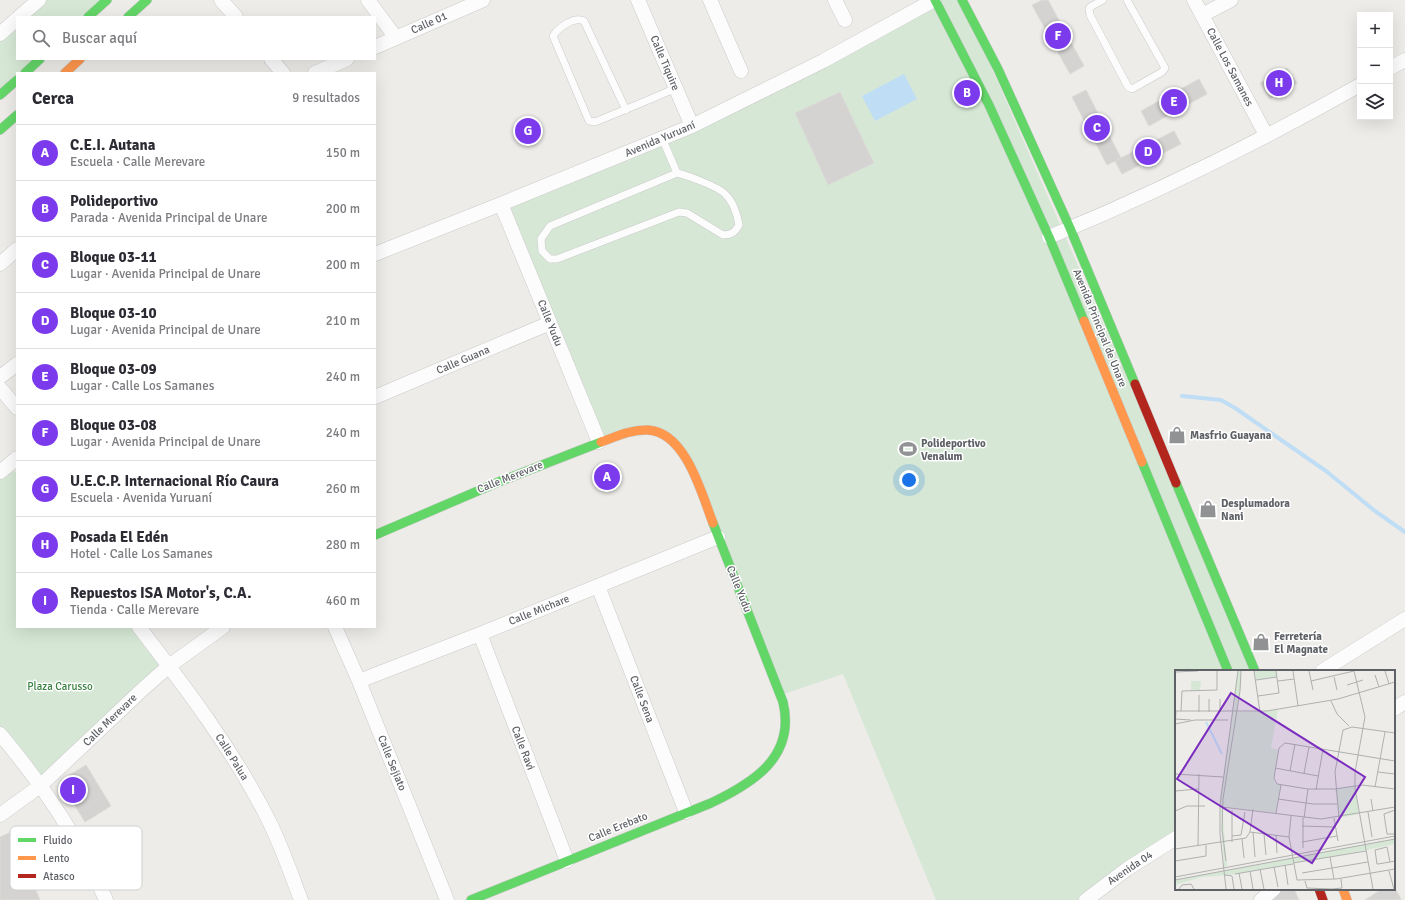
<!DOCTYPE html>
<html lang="es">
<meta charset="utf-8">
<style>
:root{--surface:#fff;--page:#f7f7f7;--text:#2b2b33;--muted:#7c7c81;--line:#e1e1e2;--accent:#7c3aed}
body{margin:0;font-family:Signika,sans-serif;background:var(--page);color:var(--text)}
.controls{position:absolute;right:12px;top:12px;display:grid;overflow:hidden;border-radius:0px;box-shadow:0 4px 16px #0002}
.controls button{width:36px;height:36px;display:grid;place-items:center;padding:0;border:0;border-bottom:1px solid var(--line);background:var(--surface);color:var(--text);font:20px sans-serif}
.you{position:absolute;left:909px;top:480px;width:14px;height:14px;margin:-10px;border:3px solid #fff;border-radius:50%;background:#1a73e8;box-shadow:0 0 0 6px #1a73e833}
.badge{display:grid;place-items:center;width:26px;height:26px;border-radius:50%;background:var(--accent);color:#fff;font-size:13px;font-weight:700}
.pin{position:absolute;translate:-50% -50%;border:2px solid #fff;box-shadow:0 1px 4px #0006}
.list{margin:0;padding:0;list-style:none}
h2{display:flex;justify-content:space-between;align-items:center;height:52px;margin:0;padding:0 16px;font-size:17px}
h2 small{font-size:13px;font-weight:400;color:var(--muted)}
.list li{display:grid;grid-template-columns:26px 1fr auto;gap:12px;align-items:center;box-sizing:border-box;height:56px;padding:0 16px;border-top:1px solid var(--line)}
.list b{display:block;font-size:15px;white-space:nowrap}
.list p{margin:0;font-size:13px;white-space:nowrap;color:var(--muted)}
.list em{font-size:13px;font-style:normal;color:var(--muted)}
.icon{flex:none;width:22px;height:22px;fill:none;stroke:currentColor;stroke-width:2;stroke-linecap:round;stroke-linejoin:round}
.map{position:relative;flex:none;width:1405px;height:900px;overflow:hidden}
.search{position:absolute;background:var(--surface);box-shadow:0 4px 16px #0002;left:16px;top:16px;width:360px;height:44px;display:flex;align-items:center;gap:10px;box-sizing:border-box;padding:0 14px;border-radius:0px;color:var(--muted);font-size:15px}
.panel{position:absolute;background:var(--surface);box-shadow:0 4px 16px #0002;left:16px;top:72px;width:360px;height:556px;border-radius:0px}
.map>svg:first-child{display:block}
.green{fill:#d6e8d5}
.water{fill:#bfddf5}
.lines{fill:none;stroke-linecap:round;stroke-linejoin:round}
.stream{stroke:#bfddf5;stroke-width:4}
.building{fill:#d4d3d1;stroke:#dcdbd8}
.lane-casing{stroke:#cacaca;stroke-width:8}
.street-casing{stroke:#cacaca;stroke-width:15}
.fast-casing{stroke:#c9c9c9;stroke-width:10}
.slow-casing{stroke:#c9c9c9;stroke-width:10}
.jam-casing{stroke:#c9c9c9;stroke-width:10}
.lane{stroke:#fcfcfc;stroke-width:7}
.street{stroke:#fcfcfc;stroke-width:14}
.fast{stroke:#63d668;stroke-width:9}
.slow{stroke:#ff974d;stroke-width:9}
.jam{stroke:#b3261e;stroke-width:9}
.labels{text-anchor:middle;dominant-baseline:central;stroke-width:3;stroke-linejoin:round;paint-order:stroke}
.street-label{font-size:11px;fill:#5e6166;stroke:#fff}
.poi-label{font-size:11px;font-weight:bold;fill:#5e6166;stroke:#fff;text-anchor:start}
.park-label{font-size:11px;fill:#39813f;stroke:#fff}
.inset-river{fill:none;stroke:#bfddf5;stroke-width:2}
.inset-road{fill:none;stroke:#b0b0b0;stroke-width:1}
.view{fill:#7b2cbf;fill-opacity:0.15;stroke:#7b2cbf;stroke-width:2}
.inset-edge{fill:none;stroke:#5e6166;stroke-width:2}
.key{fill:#fff;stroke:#cfd0d1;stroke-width:1}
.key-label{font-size:11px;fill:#5e6166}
</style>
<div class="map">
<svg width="1405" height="900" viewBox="0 0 1405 900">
<rect width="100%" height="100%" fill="#edece8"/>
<path class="green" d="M39,0H107L88,17H19Z
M934,0H962L1255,671H1176V838L1086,900H936L843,674L781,695L694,475L661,432L599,442L501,204L692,126Z
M17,19V59H40L0,95V34Z
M9,464L17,474V627H139L169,666L40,786L0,734V472Z"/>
<path class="water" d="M904,74L917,99L875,121L862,96Z"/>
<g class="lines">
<path class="stream" d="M1182,396L1221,400L1235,408L1326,471L1375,511L1405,532"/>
</g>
<path class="building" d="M1042,0H1048L1084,66L1070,74L1032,5Z
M1287,68L1297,83L1270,99L1260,83Z
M1199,79L1207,94L1149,126L1141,111Z
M1086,90L1121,158L1107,165L1072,97Z
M840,92L874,163L828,185L795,113Z
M1174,131L1181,144L1122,174L1115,161Z
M86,765L111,806L85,822L60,781Z
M11,832L40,900H0V837Z
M1394,887L1401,899L1400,900H1365L1382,889H1394Z
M1279,889H1294L1299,900H1265Z"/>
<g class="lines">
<g class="lane-casing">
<path id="lane" d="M1103,0L1090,7L1089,9L1090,15L1128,87L1132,89L1162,72L1165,68L1127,0
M626,110L584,21C574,16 558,28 553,36L589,121L595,122C622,111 649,100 676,88
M662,138L677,173
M677,173C686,175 719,187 725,194C734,202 737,214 739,225C735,232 732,235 723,235L687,213L679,212L557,259H550L542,251L541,239L550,226Z"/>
</g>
<g class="street-casing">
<path id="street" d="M221,0L236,17
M368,0L396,38
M638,0L692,126
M710,0L741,71
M835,0L845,20
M1194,0L1266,135
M1202,15L1231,0
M19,17L39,0
M0,34L17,19
M375,47L483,0
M271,59L283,73
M1390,68L1405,60
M315,73L347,59
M501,204L599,442
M1049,237C1156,193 1259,142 1360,85
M375,254L501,204L692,126L823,61L934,0
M0,264L17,249
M0,377L17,364
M0,388L17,408
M375,397L550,323
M0,472L17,458
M598,586L686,812
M139,627C186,688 234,751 269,821C282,847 291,874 301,900
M335,627L359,681L447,900
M480,634L567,861
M1322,671L1405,619
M359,681L480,634L718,537
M1394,709L1405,702
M0,734C42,784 80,840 106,900
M0,815L40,786L144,688L169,666L223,627
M1086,900L1127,869L1176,838
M1261,900L1274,889"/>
</g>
<g class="fast-casing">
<path id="fast" d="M935,0L989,105L1049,237L1084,321
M962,0L998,69L1070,228L1135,384
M88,17L107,0
M128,17L147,0
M25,73L40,59
M0,95L17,80
M0,130L17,115
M1142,462L1228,671
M1176,483L1255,671
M375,535L501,481L601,442
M471,900L711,803C753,783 796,757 783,702L713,523"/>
</g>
<g class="slow-casing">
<path id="slow" d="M65,73L80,59
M1084,321L1142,462
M601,442C615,437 632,429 648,430C686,432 702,495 713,523
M1343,889L1347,900"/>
</g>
<g class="jam-casing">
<path id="jam" d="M1135,384L1176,483
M1319,889L1323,900"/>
</g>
<use href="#lane" class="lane"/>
<use href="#street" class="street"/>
<use href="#fast" class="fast"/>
<use href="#slow" class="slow"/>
<use href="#jam" class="jam"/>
</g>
<defs>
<g id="shop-bare" transform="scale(1.38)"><path d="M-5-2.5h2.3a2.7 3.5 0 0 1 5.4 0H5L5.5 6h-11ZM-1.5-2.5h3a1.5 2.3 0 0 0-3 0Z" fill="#909294" stroke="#fff" stroke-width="2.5" paint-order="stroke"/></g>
<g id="stadium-bare" transform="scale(1.38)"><path d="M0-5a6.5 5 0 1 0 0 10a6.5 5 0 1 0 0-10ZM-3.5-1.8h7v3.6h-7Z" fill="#909294" stroke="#fff" stroke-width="2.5" paint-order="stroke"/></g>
</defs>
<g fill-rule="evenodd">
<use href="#shop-bare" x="1177" y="435"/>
<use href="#stadium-bare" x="908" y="449"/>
<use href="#shop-bare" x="1208" y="509"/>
<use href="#shop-bare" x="1261" y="642"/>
</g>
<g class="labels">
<g class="street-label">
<text transform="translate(429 23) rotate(-24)">Calle 01</text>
<text transform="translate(665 63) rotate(67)">Calle Tiquire</text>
<text transform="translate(1230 67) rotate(62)">Calle Los Samanes</text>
<text transform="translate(660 139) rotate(-23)">Avenida Yuruaní</text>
<text transform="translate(550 323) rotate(68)">Calle Yudu</text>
<text transform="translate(1100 328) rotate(68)">Avenida Principal de Unare</text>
<text transform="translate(463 360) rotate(-23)">Calle Guana</text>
<text transform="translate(510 477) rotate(-22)">Calle Merevare</text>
<text transform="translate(739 589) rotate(68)">Calle Yudu</text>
<text transform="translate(539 610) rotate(-22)">Calle Michare</text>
<text transform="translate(642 699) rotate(69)">Calle Sena</text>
<text transform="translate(110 720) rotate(-44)">Calle Merevare</text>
<text transform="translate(523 748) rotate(69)">Calle Ravi</text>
<text transform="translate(232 757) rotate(58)">Calle Palua</text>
<text transform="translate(392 763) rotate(68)">Calle Sejiato</text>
<text transform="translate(618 827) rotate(-22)">Calle Erebato</text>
<text transform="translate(1130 868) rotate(-34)">Avenida 04</text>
</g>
<g class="poi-label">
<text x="1190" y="435">Masfrio Guayana</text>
<text x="921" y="443">Polideportivo<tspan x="921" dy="13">Venalum</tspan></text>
<text x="1221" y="503">Desplumadora<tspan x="1221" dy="13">Nani</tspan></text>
<text x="1274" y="636">Ferretería<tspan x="1274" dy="13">El Magnate</tspan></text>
</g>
<g class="park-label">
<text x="60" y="686">Plaza Carusso</text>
</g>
</g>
<g transform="translate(1175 670)">
<rect width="220" height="220" fill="#edece8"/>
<path d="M63,1H66V13L62,42L103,40L96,78L104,80L99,108L100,113L106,115L101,143L47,137L52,196L49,197L45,127ZM79,1H101L102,7L81,10ZM16,11H26L25,21H16ZM180,115L184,144L164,148L160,119ZM220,169V174L191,180L54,205L27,207L0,215V210Z" fill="#d6e8d5"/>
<path class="inset-river" d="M31,52L47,84"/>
<path class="inset-road" d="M79,1L85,42M118,1L123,36M134,1L138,20M179,1L190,47L180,102V118L198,219M210,1L214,14M0,2L23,1M200,5L204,17M159,7L162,20M81,10L102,7M103,11L119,9M136,11L179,1M172,15L188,10M24,25V42M83,26L104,23L101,1M45,29V42M156,31L162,44L174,56M0,41H92L163,29L220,12M6,41L7,21L42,20V1M34,42V29M0,49L16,50M0,54L20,50H53M0,54L1,41M220,91L110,73L104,78L99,108L102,114L133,119H160L187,115L220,119M100,98L143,106M115,101L120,74M203,102L220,104M129,103L134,77M0,104L48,107M200,117L210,62M141,120L148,79M0,121L23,119M103,129L138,134H162M196,129L198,141M47,137L146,149L220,137M57,140V172M220,140L209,144L212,164H220M0,141L12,136H30M193,142L197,167M101,143L106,115M116,146L114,167L122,210L161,209L220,199M128,148V178M129,148L133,119M159,148L163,171M164,148L160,102L168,60L177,57L220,63M127,156L160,157M75,162L114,167M78,162L80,187M89,164L91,185M101,165L102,183M57,166L66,165L70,142M67,169L69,188M127,172L162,166M23,176L24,104M0,179L71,168L75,162L78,139M155,187L159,209M0,191L31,186V175M51,191L47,160L48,129L65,21L66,1M215,192L212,177L200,180L202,194H203L215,192L220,191M118,193L191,181M110,195L113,215M99,197L103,217M85,199L89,219M75,201L78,219M214,201L219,219M64,203L67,219M127,203L193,192M60,204L118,194M50,205L57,206L59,219M0,207L220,166M0,210L220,169M130,211L132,218L157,219L167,218L166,209M4,219L7,215L16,214L19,219M51,219L45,164V135L63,1"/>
<path class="view" d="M56,23L190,107L137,193L2,109Z"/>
<rect width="220" height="220" class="inset-edge"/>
</g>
<rect x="10" y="826" width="132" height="64" rx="6" class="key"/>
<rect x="18" y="838" width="18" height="4" fill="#63d668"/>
<rect x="18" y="856" width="18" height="4" fill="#ff974d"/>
<rect x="18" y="874" width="18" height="4" fill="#b3261e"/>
<g class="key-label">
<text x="43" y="844">Fluido</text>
<text x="43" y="862">Lento</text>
<text x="43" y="880">Atasco</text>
</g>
</svg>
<div class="controls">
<button>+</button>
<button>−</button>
<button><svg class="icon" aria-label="layers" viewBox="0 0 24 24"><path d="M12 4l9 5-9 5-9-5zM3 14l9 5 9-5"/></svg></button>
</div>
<div class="you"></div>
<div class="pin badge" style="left:607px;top:477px">A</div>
<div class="pin badge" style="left:967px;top:93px">B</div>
<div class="pin badge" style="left:1097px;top:128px">C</div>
<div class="pin badge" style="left:1148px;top:152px">D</div>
<div class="pin badge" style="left:1174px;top:102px">E</div>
<div class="pin badge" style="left:1058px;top:36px">F</div>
<div class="pin badge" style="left:528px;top:131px">G</div>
<div class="pin badge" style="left:1279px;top:83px">H</div>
<div class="pin badge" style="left:73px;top:790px">I</div>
<div class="search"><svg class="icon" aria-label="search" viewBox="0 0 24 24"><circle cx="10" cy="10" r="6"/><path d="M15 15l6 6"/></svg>Buscar aquí</div>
<section class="panel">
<h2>Cerca<small>9 resultados</small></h2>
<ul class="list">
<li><span class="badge">A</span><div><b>C.E.I. Autana</b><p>Escuela · Calle Merevare</p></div><em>150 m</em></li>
<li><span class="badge">B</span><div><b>Polideportivo</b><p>Parada · Avenida Principal de Unare</p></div><em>200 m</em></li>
<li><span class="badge">C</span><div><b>Bloque 03-11</b><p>Lugar · Avenida Principal de Unare</p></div><em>200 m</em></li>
<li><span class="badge">D</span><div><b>Bloque 03-10</b><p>Lugar · Avenida Principal de Unare</p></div><em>210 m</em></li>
<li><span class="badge">E</span><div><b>Bloque 03-09</b><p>Lugar · Calle Los Samanes</p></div><em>240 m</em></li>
<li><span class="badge">F</span><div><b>Bloque 03-08</b><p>Lugar · Avenida Principal de Unare</p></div><em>240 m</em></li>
<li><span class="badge">G</span><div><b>U.E.C.P. Internacional Río Caura</b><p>Escuela · Avenida Yuruaní</p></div><em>260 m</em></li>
<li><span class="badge">H</span><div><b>Posada El Edén</b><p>Hotel · Calle Los Samanes</p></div><em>280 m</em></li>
<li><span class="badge">I</span><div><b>Repuestos ISA Motor's, C.A.</b><p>Tienda · Calle Merevare</p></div><em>460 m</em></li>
</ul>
</section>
</div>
